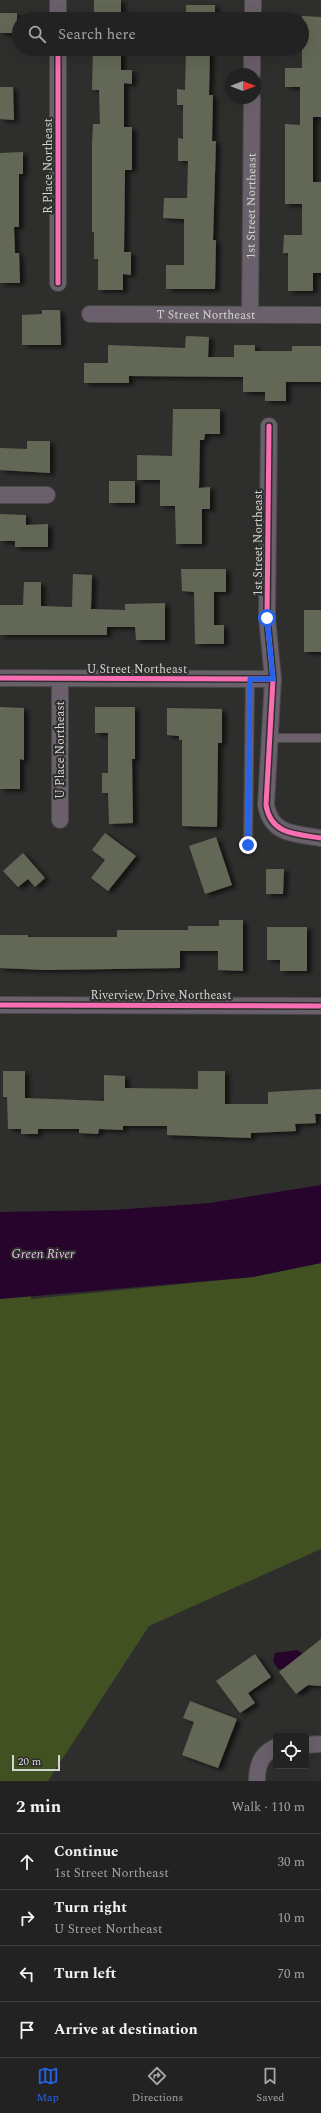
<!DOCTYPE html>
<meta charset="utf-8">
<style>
:root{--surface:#222;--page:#2a2a2a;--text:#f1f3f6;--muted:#a2a4a5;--line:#3f3f40;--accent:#2563eb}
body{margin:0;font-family:Spectral,serif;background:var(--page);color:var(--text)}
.controls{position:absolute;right:12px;bottom:12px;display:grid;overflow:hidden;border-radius:4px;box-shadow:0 4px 16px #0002}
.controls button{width:36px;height:36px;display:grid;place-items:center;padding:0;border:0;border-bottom:1px solid var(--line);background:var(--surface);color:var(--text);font:20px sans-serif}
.compass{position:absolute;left:225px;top:68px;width:36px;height:36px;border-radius:50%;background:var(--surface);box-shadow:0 4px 16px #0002;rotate:90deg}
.scale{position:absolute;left:12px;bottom:10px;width:48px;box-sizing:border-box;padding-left:4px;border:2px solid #d4d5d2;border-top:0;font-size:11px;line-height:14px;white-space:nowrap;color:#d4d5d2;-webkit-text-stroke:3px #2e2f2c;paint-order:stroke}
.stop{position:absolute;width:12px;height:12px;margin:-9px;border:3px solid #2563eb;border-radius:50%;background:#fff}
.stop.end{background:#2563eb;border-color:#fff;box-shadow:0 1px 4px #0008}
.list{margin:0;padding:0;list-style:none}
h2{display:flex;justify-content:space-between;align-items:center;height:52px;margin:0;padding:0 16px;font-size:17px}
h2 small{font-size:13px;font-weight:400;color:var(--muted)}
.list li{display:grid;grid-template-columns:26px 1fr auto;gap:12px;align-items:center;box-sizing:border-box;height:56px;padding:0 16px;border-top:1px solid var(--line)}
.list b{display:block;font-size:15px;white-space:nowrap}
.list p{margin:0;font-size:13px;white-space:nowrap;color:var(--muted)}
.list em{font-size:13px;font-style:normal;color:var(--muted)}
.icon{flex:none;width:22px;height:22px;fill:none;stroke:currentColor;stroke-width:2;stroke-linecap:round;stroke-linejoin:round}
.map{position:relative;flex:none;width:321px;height:1781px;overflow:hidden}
.search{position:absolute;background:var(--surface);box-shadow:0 4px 16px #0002;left:12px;right:12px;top:12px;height:44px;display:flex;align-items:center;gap:10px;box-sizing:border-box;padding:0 14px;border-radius:22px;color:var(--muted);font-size:15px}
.sheet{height:276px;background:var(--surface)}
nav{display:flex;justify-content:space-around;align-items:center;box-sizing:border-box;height:56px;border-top:1px solid var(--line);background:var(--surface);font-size:11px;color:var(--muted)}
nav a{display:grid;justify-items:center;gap:2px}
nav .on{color:var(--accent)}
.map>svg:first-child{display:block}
.green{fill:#425122}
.water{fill:#27042b}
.building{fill:#636857;filter:url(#shadow)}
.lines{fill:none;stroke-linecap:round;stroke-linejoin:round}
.lane-casing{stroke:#494947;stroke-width:10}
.street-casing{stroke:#494947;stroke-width:18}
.lane{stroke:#6a606b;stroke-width:8}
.street{stroke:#6a606b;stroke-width:16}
.cycleway-casing{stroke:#2e2f2c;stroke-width:8}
.cycleway{stroke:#f96db3;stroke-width:5}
.route{stroke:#2563eb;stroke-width:5}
.labels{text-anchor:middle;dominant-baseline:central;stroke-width:4;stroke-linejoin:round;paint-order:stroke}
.street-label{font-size:12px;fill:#d4d5d2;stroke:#2e2f2c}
.water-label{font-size:13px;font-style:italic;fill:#f0bdf4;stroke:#2e2f2c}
</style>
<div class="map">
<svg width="321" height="1781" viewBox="0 0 321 1781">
<defs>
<filter id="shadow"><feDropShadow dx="4.5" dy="2.5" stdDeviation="2" flood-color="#0009"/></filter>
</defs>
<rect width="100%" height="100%" fill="#2e2e2d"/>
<path class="green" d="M0,1258L32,1261L31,1299L253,1277L321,1263V1549L149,1626L48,1781H0Z"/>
<path class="water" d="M321,1185V1263L253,1277L0,1299V1212L114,1210L210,1203Z
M297,1650L303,1654L287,1669H278L273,1661L275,1653Z"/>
<path class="building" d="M94,0H121V19H94Z
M186,5H215V19H186Z
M0,13H17V33H0Z
M302,16L321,17V117H313V182H321V273H313V291H288V253H283L284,235H302V204H285V124L300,125V87H285V68H302Z
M93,49H121V70H132V84L124,83V127H132V170H125L124,252H131V275L123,274V290H98V259H94V232H92V144L93,124H100L99,90H92Z
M186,49H210L209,95H213L212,141H216L213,240H216L215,289H166V265H184V219L163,218L164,198H187L188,161H178V138L183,139V105H177V89L185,90Z
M0,87H13L14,120L0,119Z
M23,152V174H19V227H14L15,253H19L20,283H0V153Z
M42,310H60L61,345H22V315L42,314Z
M186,336L209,337L208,357H234V345H255V351H292V346H321V382H286V401H265V392H243V377L129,376V383H84V363H108V345L185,348Z
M173,409H220V434H205L204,440H200L199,488L210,487V509H202V544H176L175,506H160V480H137V455L172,456Z
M27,441H50V473L0,470V448L27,449Z
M109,481H135V503H109Z
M0,514L26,515V525L48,524V547H15V541H0Z
M181,569H226V592H214V625H224V644H195L194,592L182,591Z
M73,574L92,575L91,609L125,610V604L165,603V640H136L135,627H107V635H0V605H23L24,582H41V606L72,607Z
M304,610H321V652H304Z
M0,707L24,708V760L20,759V789H0Z
M95,707H135V759H132L133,823L109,824L108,793H102V773H108V733H95Z
M167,708L222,709V743H218L217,827L182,826V740H179V736L167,735Z
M105,833L136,856L108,891L91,878L105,860L92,850Z
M216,837L232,885L205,894L189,846Z
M23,853L45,878L35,887L28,879L18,887L3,871Z
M266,869H284L283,894H266Z
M219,920H243V971L218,970V951H180V968L46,970L0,968V935H28V937H117V930H188V926H219Z
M267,927H307V971H280V960H267Z
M3,1071H25V1098L104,1101V1075L125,1076V1088L198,1089V1071H225V1104H268V1092L321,1089V1114H315L316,1123L295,1124L296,1131L251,1133V1138L167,1135V1126H123V1130L99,1129L98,1134L79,1133V1129H38V1134H21V1129H8L7,1097H3Z
M321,1639V1686L308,1685L296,1694L279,1672Z
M255,1654L271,1677L248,1693L255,1703L240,1713L216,1681Z
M190,1701L237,1719L218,1768L182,1755L194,1722L183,1718Z"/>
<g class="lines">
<g class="lane-casing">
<path id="lane" d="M269,738H321
M248,845L250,679"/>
</g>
<g class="street-casing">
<g id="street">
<path d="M58,19V0"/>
<path d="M253,19V0"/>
<path d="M252,74V49"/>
<path d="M58,283V49"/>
<path id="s1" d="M90,314L321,315"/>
<path id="s2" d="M250,314L252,98"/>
<path d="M269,426L267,618L273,679L266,805C271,835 296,834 321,838"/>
<path d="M0,495H47"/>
<path d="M0,678L273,679"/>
<path d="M60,679V820"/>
<path d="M0,1005L321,1006"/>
<path d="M306,1745L321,1744"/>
<path d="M257,1781C257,1765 261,1754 276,1747"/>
</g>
</g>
<use href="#lane" class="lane"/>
<use href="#street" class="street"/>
<g class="cycleway-casing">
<path id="cycleway" d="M58,283V49
M269,426L267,618L273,679L266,805C271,835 296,834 321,838
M0,678L273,679
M0,1005L321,1006"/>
</g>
<use href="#cycleway" class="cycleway"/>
</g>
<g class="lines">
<path class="route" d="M248,845L250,679H273L267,618"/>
</g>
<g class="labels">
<g class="street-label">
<text transform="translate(48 166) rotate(-90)">R Place Northeast</text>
<text stroke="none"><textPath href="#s2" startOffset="108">1st Street Northeast</textPath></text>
<text stroke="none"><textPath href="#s1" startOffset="116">T Street Northeast</textPath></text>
<text transform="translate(258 543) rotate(-90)">1st Street Northeast</text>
<text x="137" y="669">U Street Northeast</text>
<text transform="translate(60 750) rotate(-90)">U Place Northeast</text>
<text x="161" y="995">Riverview Drive Northeast</text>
</g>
<g class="water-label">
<text x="43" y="1254">Green River</text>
</g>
</g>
</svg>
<div class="controls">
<button><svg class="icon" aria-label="locate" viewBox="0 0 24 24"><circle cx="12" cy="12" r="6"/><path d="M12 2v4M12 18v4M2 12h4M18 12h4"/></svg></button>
</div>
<svg class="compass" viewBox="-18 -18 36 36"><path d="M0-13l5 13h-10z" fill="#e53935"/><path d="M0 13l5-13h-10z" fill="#a2a4a5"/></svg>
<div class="scale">20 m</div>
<div class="stop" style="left:267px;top:618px"></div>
<div class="stop end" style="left:248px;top:845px"></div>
<div class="search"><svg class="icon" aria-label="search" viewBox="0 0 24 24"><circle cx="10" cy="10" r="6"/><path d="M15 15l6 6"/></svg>Search here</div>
</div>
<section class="sheet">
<h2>2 min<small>Walk · 110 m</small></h2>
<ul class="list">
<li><svg class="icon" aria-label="ahead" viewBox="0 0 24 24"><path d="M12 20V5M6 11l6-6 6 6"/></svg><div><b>Continue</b><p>1st Street Northeast</p></div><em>30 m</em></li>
<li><svg class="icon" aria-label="right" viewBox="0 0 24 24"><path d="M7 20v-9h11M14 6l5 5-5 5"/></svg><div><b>Turn right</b><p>U Street Northeast</p></div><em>10 m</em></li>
<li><svg class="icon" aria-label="left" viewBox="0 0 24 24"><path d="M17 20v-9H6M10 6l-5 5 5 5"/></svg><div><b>Turn left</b></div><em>70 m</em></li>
<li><svg class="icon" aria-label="arrive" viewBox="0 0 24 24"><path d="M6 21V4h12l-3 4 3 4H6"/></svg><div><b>Arrive at destination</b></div></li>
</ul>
</section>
<nav>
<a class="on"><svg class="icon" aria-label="map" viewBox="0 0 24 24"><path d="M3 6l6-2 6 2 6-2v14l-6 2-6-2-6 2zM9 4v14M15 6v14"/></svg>Map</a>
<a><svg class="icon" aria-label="directions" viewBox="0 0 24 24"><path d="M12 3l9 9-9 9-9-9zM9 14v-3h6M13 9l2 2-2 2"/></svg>Directions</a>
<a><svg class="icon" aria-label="saved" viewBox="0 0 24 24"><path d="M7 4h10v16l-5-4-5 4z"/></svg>Saved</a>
</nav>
